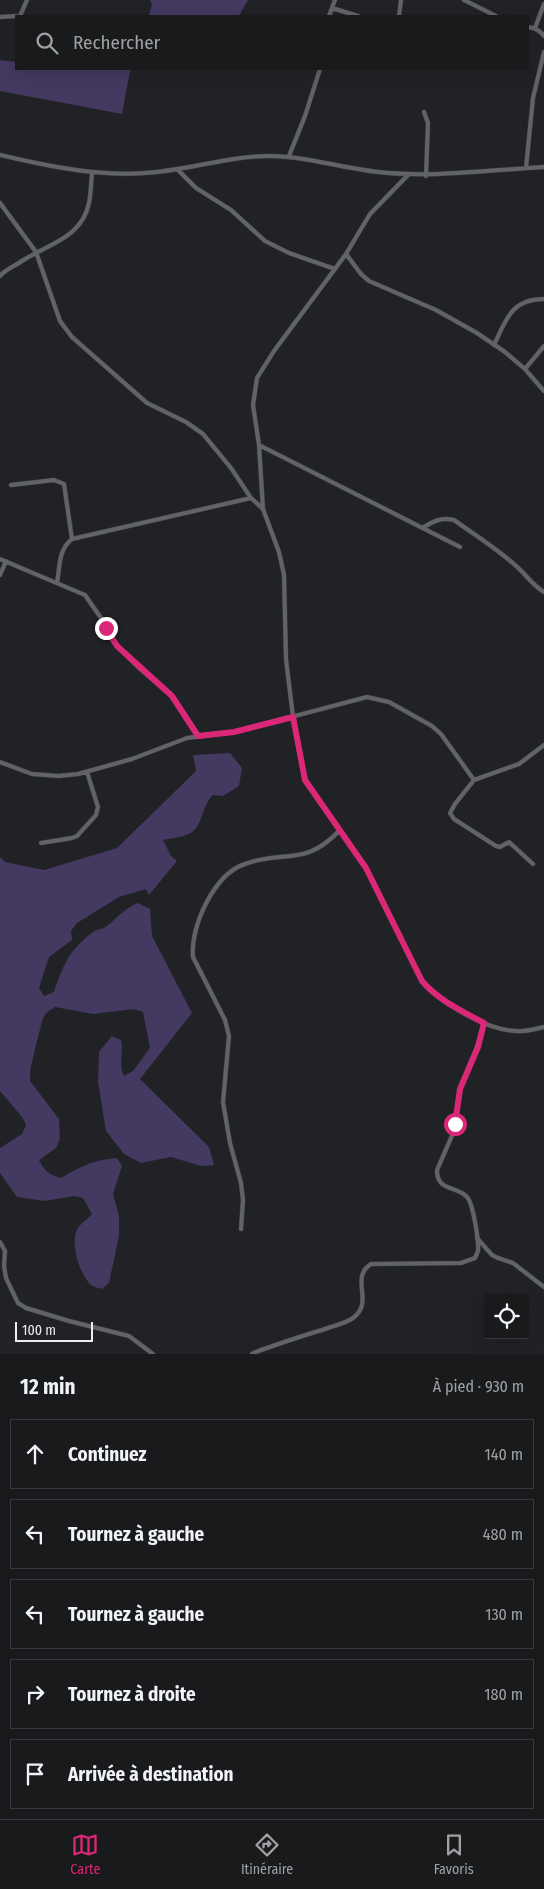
<!DOCTYPE html>
<html lang="fr">
<meta charset="utf-8">
<style>
:root{--surface:#181a1c;--page:#212325;--text:#f1f3f6;--muted:#9fa1a3;--line:#36383b;--accent:#db2777}
body{margin:0;font-family:"Fira Sans Condensed",sans-serif;background:var(--page);color:var(--text)}
.controls{position:absolute;right:15px;bottom:15px;display:grid;overflow:hidden;border-radius:0px;box-shadow:0 5px 20px #0002}
.controls button{width:45px;height:45px;display:grid;place-items:center;padding:0;border:0;border-bottom:1px solid var(--line);background:var(--surface);color:var(--text);font:25px sans-serif}
.scale{position:absolute;left:15px;bottom:12px;width:78px;box-sizing:border-box;padding-left:5px;border:2px solid #ebedee;border-top:0;font-size:14px;line-height:18px;white-space:nowrap;color:#ebedee;-webkit-text-stroke:4px #202225;paint-order:stroke}
.stop{position:absolute;width:15px;height:15px;margin:-11px;border:4px solid #db2777;border-radius:50%;background:#fff}
.stop.end{background:#db2777;border-color:#fff;box-shadow:0 1px 5px #0008}
.list{margin:0;padding:0;list-style:none}
h2{display:flex;justify-content:space-between;align-items:center;height:65px;margin:0;padding:0 20px;font-size:21px}
h2 small{font-size:16px;font-weight:400;color:var(--muted)}
.list li{display:grid;grid-template-columns:32px 1fr auto;gap:15px;align-items:center;box-sizing:border-box;height:70px;margin:0 10px 10px;padding:0 10px;border:1px solid var(--line);border-radius:0px}
.list b{display:block;font-size:19px;white-space:nowrap}
.list em{font-size:16px;font-style:normal;color:var(--muted)}
.icon{flex:none;width:28px;height:28px;fill:none;stroke:currentColor;stroke-width:2;stroke-linecap:round;stroke-linejoin:round}
.map{position:relative;flex:none;width:544px;height:1354px;overflow:hidden}
.search{position:absolute;background:var(--surface);box-shadow:0 5px 20px #0002;left:15px;right:15px;top:15px;height:55px;display:flex;align-items:center;gap:12px;box-sizing:border-box;padding:0 18px;border-radius:0px;color:var(--muted);font-size:19px}
.sheet{height:465px;background:var(--surface)}
nav{display:flex;justify-content:space-around;align-items:center;box-sizing:border-box;height:70px;border-top:1px solid var(--line);background:var(--surface);font-size:14px;color:var(--muted)}
nav a{display:grid;justify-items:center;gap:2px}
nav .on{color:var(--accent)}
.map>svg:first-child{display:block}
.green{fill:#443961}
.lines{fill:none;stroke-linecap:round;stroke-linejoin:round}
.minor-casing{stroke:#3c3e41;stroke-width:5}
.minor{stroke:#616364;stroke-width:4}
.route{stroke:#db2777;stroke-width:6}
</style>
<div class="map">
<svg width="544" height="1354" viewBox="0 0 544 1354">
<rect width="100%" height="100%" fill="#202225"/>
<path class="green" d="M150,0H248L239,16H149L152,4Z
M0,60L16,62V69H133L130,71L122,114L0,91Z
M230,753L242,768L239,786L223,796L213,795C202,805 203,825 191,833C184,837 172,838 163,840L171,856L177,861L149,895L146,889L119,897L77,923L71,931L72,940L49,957L39,988L44,996L54,992C63,965 69,950 93,932C97,929 103,929 107,926C118,917 125,908 138,903L150,909L152,936L192,1013L140,1079L209,1147L214,1165L201,1166L171,1157L141,1163L124,1154L106,1131L98,1082L99,1052L112,1036L121,1040C124,1053 118,1064 124,1076L133,1071L150,1048L143,1012L134,1009L93,1014L55,1007L46,1013L42,1021L30,1070V1081L59,1119L60,1139L56,1148L39,1160C44,1171 50,1175 61,1178C82,1166 93,1160 117,1158L122,1166L113,1194L119,1216V1236L109,1283L102,1289C99,1288 94,1287 91,1285C80,1275 69,1242 78,1228C81,1223 88,1219 92,1214L83,1198L74,1196L45,1201L17,1197L0,1173V1148L22,1134L26,1125L22,1117L0,1091V857L5,862L44,870L117,848L196,771L193,755Z"/>
<g class="lines">
<g class="minor-casing">
<path id="minor" d="M464,0L496,16
M332,8L358,16
M20,16L27,0
M329,16L335,0
M399,16L401,0
M0,17L16,16
M528,27C535,28 540,30 544,36
M535,28L544,4
M424,112L428,123L426,176
M0,155C51,167 104,178 157,172C195,168 231,156 269,156C306,156 341,168 378,172C434,178 488,170 544,167
M289,156L305,116L320,69
M526,168L533,98L544,52
M177,169L196,188L231,210L265,241L289,253L335,269
M409,174L370,214L346,254L274,351L257,378L253,405L259,445L263,509L279,552L284,575L286,659L293,717L305,780L366,868L422,981C440,1003 488,1031 517,1031C526,1032 535,1029 544,1027
M0,203L36,252L60,321L72,337L147,403L186,422L203,434L231,468L251,498
M346,254L361,274L369,281L436,310L477,333L505,352L525,369L544,391
M0,276C6,269 15,266 22,261C48,244 82,238 89,203C91,193 91,183 92,173
M494,345C506,320 511,299 544,299
M525,369L544,346
M259,445L460,547
M11,485L54,480L64,484L72,539
M422,528C434,521 441,517 454,520C475,535 496,548 515,565C526,574 532,585 544,592
M0,559L85,595L101,618L113,641L138,667L172,696L198,736
M0,575L6,561
M57,583C60,567 58,550 72,539L251,498L263,509
M0,762L32,774L59,776L78,774L132,759L187,738L234,732L367,697L389,702L432,726L441,734L474,780
M41,843L72,838L77,836L96,815L98,807L87,772
M533,864L509,842L500,847L496,846L454,819L450,813L455,804L474,780L519,764L544,745
M241,1229L243,1200L241,1183L230,1143L223,1102L229,1036L225,1020L193,957C190,927 214,874 245,864C285,849 304,868 340,830
M477,1238L492,1255L498,1258L513,1263L544,1287
M0,1242L5,1251L4,1266L6,1278L18,1303L26,1308L69,1321L129,1336L153,1354
M252,1354C257,1351 264,1349 270,1347C289,1340 309,1334 328,1328C337,1325 346,1323 353,1318C375,1302 349,1278 371,1264L461,1263L475,1258C476,1256 477,1253 478,1251C479,1241 473,1203 467,1197C456,1185 437,1192 437,1170L454,1131L460,1089L477,1047L484,1023"/>
</g>
<use href="#minor" class="minor"/>
</g>
<g class="lines">
<path class="route" d="M106,628L117,646L172,696L198,736L234,732L293,717L305,780L366,868L422,981C438,1000 462,1011 484,1023L478,1047L460,1089L455,1124"/>
</g>
</svg>
<div class="controls">
<button><svg class="icon" aria-label="locate" viewBox="0 0 24 24"><circle cx="12" cy="12" r="6"/><path d="M12 2v4M12 18v4M2 12h4M18 12h4"/></svg></button>
</div>
<div class="scale">100 m</div>
<div class="stop" style="left:455px;top:1124px"></div>
<div class="stop end" style="left:106px;top:628px"></div>
<div class="search"><svg class="icon" aria-label="search" viewBox="0 0 24 24"><circle cx="10" cy="10" r="6"/><path d="M15 15l6 6"/></svg>Rechercher</div>
</div>
<section class="sheet">
<h2>12 min<small>À pied · 930 m</small></h2>
<ul class="list">
<li><svg class="icon" aria-label="ahead" viewBox="0 0 24 24"><path d="M12 20V5M6 11l6-6 6 6"/></svg><div><b>Continuez</b></div><em>140 m</em></li>
<li><svg class="icon" aria-label="left" viewBox="0 0 24 24"><path d="M17 20v-9H6M10 6l-5 5 5 5"/></svg><div><b>Tournez à gauche</b></div><em>480 m</em></li>
<li><svg class="icon" aria-label="left" viewBox="0 0 24 24"><path d="M17 20v-9H6M10 6l-5 5 5 5"/></svg><div><b>Tournez à gauche</b></div><em>130 m</em></li>
<li><svg class="icon" aria-label="right" viewBox="0 0 24 24"><path d="M7 20v-9h11M14 6l5 5-5 5"/></svg><div><b>Tournez à droite</b></div><em>180 m</em></li>
<li><svg class="icon" aria-label="arrive" viewBox="0 0 24 24"><path d="M6 21V4h12l-3 4 3 4H6"/></svg><div><b>Arrivée à destination</b></div></li>
</ul>
</section>
<nav>
<a class="on"><svg class="icon" aria-label="map" viewBox="0 0 24 24"><path d="M3 6l6-2 6 2 6-2v14l-6 2-6-2-6 2zM9 4v14M15 6v14"/></svg>Carte</a>
<a><svg class="icon" aria-label="directions" viewBox="0 0 24 24"><path d="M12 3l9 9-9 9-9-9zM9 14v-3h6M13 9l2 2-2 2"/></svg>Itinéraire</a>
<a><svg class="icon" aria-label="saved" viewBox="0 0 24 24"><path d="M7 4h10v16l-5-4-5 4z"/></svg>Favoris</a>
</nav>
